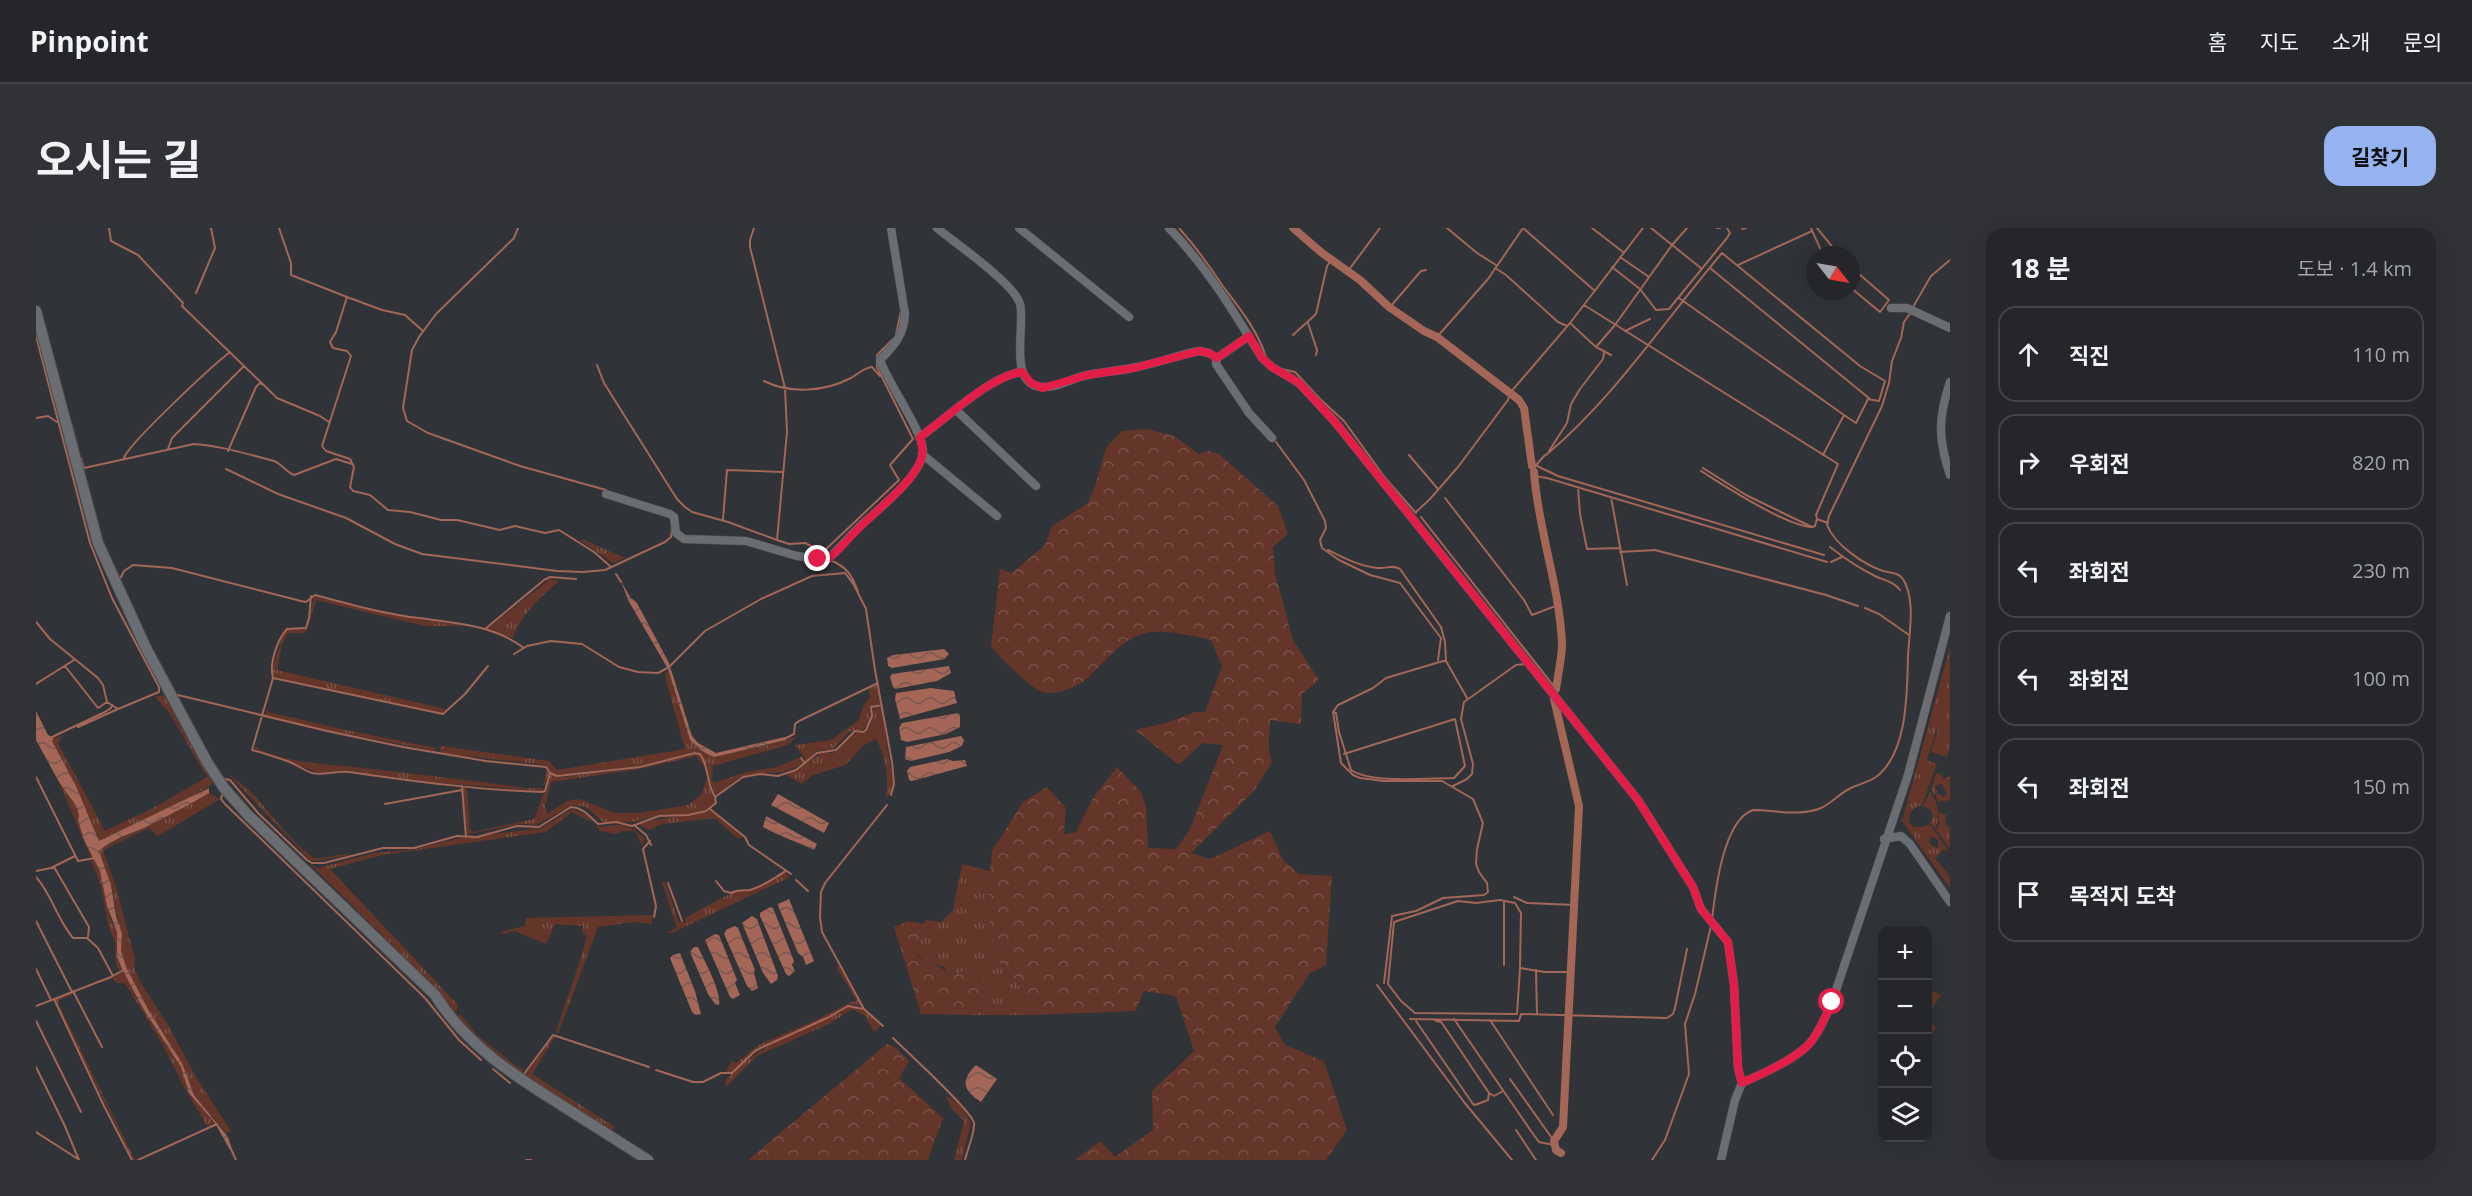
<!DOCTYPE html>
<html lang="ko">
<meta charset="utf-8">
<style>
:root{--surface:#242629;--page:#303235;--text:#f1f3f6;--muted:#a3a5a8;--line:#414346;--accent:#95b2f1}
body{margin:0;font-family:"Open Sans","Noto Sans KR",sans-serif;background:var(--page);color:var(--text)}
.controls{position:absolute;right:18px;bottom:18px;display:grid;overflow:hidden;border-radius:12px;box-shadow:0 6px 24px #0002}
.controls button{width:54px;height:54px;display:grid;place-items:center;padding:0;border:0;border-bottom:2px solid var(--line);background:var(--surface);color:var(--text);font:30px sans-serif}
.compass{position:absolute;left:1770px;top:18px;width:54px;height:54px;border-radius:50%;background:var(--surface);box-shadow:0 6px 24px #0002;rotate:121deg}
.stop{position:absolute;width:18px;height:18px;margin:-14px;border:4px solid #e11d48;border-radius:50%;background:#fff}
.stop.end{background:#e11d48;border-color:#fff;box-shadow:0 2px 6px #0008}
.list{margin:0;padding:0;list-style:none}
h2{display:flex;justify-content:space-between;align-items:center;height:78px;margin:0;padding:0 24px;font-size:26px}
h2 small{font-size:20px;font-weight:400;color:var(--muted)}
.list li{display:grid;grid-template-columns:39px 1fr auto;gap:18px;align-items:center;box-sizing:border-box;height:96px;margin:0 12px 12px;padding:0 12px;border:2px solid var(--line);border-radius:18px}
.list b{display:block;font-size:22px;white-space:nowrap}
.list em{font-size:20px;font-style:normal;color:var(--muted)}
.icon{flex:none;width:33px;height:33px;fill:none;stroke:currentColor;stroke-width:2;stroke-linecap:round;stroke-linejoin:round}
.map{position:relative;flex:none;width:1914px;height:932px;overflow:hidden;border-radius:18px}
header{display:flex;align-items:center;gap:36px;box-sizing:border-box;height:84px;padding:0 30px;background:var(--surface);border-bottom:2px solid var(--line)}
header strong{font-size:28px}
nav{display:flex;gap:33px;margin-inline-start:auto;font-size:21px}
.intro{display:flex;align-items:center;justify-content:space-between;box-sizing:border-box;height:144px;padding:0 36px}
h1{margin:0;font-size:42px}
.button{padding:15px 27px;border-radius:18px;background:var(--accent);color:#111;font-size:21px;font-weight:700}
main{display:flex;gap:36px;padding:0 36px}
aside{flex:1;background:var(--surface);border-radius:18px;box-shadow:0 6px 24px #0002}
.map>svg:first-child{display:block}
.grass{fill:url(#grass-tufts)}
.forest{fill:url(#forest-crowns)}
.water{fill:url(#water-waves)}
.lines{fill:none;stroke-linecap:round;stroke-linejoin:round}
.stream{stroke:#a36657;stroke-width:2}
.canal{stroke:#a36657;stroke-width:8}
.street-casing{stroke:#4e5154;stroke-width:9}
.secondary-casing{stroke:#4e5154;stroke-width:12}
.street{stroke:#6a6e72;stroke-width:8}
.secondary{stroke:#6a6e72;stroke-width:10}
.route{stroke:#e11d48;stroke-width:8}
</style>
<header>
<strong>Pinpoint</strong>
<nav><a>홈</a><a>지도</a><a>소개</a><a>문의</a></nav>
</header>
<div class="intro"><h1>오시는 길</h1><a class="button">길찾기</a></div>
<main>
<div class="map">
<svg width="1914" height="932" viewBox="0 0 1914 932">
<defs>
<pattern id="grass-tufts" width="24" height="20" patternUnits="userSpaceOnUse" patternTransform="scale(1.5)"><rect width="24" height="20" fill="#643529"/><path d="M3 7l-1-3M5 7V3M7 7l1-3M15 17l-1-3M17 17v-4M19 17l1-3" fill="none" stroke="#7a5248"/></pattern>
<pattern id="forest-crowns" width="20" height="18" patternUnits="userSpaceOnUse" patternTransform="scale(1.5)"><rect width="20" height="18" fill="#643529"/><path d="M2 6a3 3 0 1 1 6 0M12 15a3 3 0 1 1 6 0" fill="none" stroke="#7a5248"/></pattern>
<pattern id="water-waves" width="16" height="10" patternUnits="userSpaceOnUse" patternTransform="scale(1.5)"><rect width="16" height="10" fill="#a36657"/><path d="M0 5q4-4 8 0t8 0" fill="none" stroke="#795850"/></pattern>
</defs>
<rect width="100%" height="100%" fill="#303337"/>
<path class="grass" d="M546,311L589,330L577,335L545,313Z
M514,351L523,353C505,369 485,386 477,410L451,401Z
M278,369L382,391L429,398H388L280,372L271,402L268,405H252L246,416L241,442L410,481L405,485L238,449L236,441L248,405L251,402L270,401Z
M1914,419V518L1911,529L1895,524L1902,501L1901,500L1891,532L1901,536L1886,577C1877,579 1872,585 1873,594L1878,599H1887L1893,596L1904,610L1901,612L1898,609L1894,610L1893,614L1897,619L1902,620V613L1904,611L1912,622L1911,624L1908,621L1899,630L1914,649V660L1866,593Z
M632,442L654,512L680,529L744,514L761,508L752,517L677,538L676,551L678,555L710,544L741,539L764,529L767,535C746,550 731,542 708,548C696,551 691,562 680,566C671,553 674,537 664,525L659,524L603,538L521,547L515,545L510,537L403,525L405,518L513,533L521,542L649,521L630,452L629,445Z
M841,457L844,476L835,479L833,494L827,502L814,503L797,521L781,523L770,533L759,517L795,512L823,492L827,478L834,470L833,461Z
M128,467L177,556L145,575L63,613L40,558L16,513L18,510L26,508L22,515L69,603L117,580L171,549L132,483L119,469Z
M231,479L232,484L310,502L400,520L399,523L291,502L229,487Z
M845,479L857,556L854,567L850,569C853,551 849,526 840,511L828,517L810,537L777,547L765,556L751,547L786,525H797L802,522L816,506L830,504L835,495L837,480Z
M219,519C251,536 292,536 327,540C382,546 436,553 491,560H507L510,543L513,545L506,563L403,555L307,542L283,545L219,521Z
M659,526H663L670,535L668,538L660,528L604,541L515,554L509,578L511,586L531,573L543,571L579,585H602L652,577L665,567L671,550L679,575L669,582L652,586L623,587L597,594H567L550,579L536,577L500,597L485,596L431,606L427,560H431L434,601L437,604L498,591L515,546L526,549L604,540Z
M1900,545L1905,546L1908,551L1914,548V572L1902,574L1900,568L1902,565L1907,569L1911,566L1905,556L1899,558L1901,564L1899,567L1895,562Z
M193,547C227,567 245,608 278,630C291,632 301,624 314,627L280,633L274,632Z
M23,554L41,579L43,588L42,592L48,612L58,629L55,630Z
M1894,564C1902,573 1905,590 1899,601L1894,595L1897,589L1895,582L1887,578Z
M173,565L184,571L122,608L113,600L73,619L68,622V626L79,655L99,732L98,740L104,753L133,799L160,849L195,903L190,905L158,867L146,835L113,783L91,741L85,723L83,697L75,657L63,623L70,617L112,598Z
M536,581L553,588L556,594L536,584L510,604L346,627L294,641L422,777L420,783L417,784L398,761L370,731L274,636L282,640L338,625L380,621L424,610L506,600Z
M674,582L707,609L702,611L679,590L626,596L613,602L602,596C626,588 650,589 674,582Z
M1903,584L1910,587L1909,596L1914,601V621L1900,602L1903,597Z
M560,597C569,601 575,596 584,597C594,598 602,604 609,611L606,618L600,604L596,603H587L579,606L564,603Z
M59,630L64,643L74,689L81,704V728L86,741L83,742L80,736L79,714L73,700L65,658L55,632Z
M926,636L954,643L951,679L961,731L982,755L999,787H937L946,781L941,768L954,759L935,740L923,745L912,747L908,739L891,735L879,725L881,717L891,703L888,696L890,692L905,694L917,682Z
M749,645L754,649L636,705L631,704L641,700L626,654L629,653L643,694L646,695L649,694L650,689C666,682 697,660 712,663Z
M616,687V696L598,694L562,699L522,806L520,804C530,772 543,739 551,708L546,704L547,698L519,696L510,716L479,703L466,706L464,704L489,698L490,690Z
M803,738L827,779L815,776L790,790L727,818L695,844H690L696,833L700,835L724,816L778,793L815,774L821,773L800,739Z
M87,743L108,782L145,839L153,865L179,895L171,898L148,859L127,817L92,760L88,755H81L76,750Z
M37,764L38,766L23,772L22,775L99,932H97L18,771Z
M815,777L831,783L845,798L838,804L829,788L816,781L795,795L721,828L690,859L689,853C721,815 773,801 815,777Z
M424,786L441,807L483,840L488,841L486,845L444,813L422,788Z
M516,809H519L496,846L579,899L575,903L489,847Z
M910,868C921,872 930,885 935,895L926,932H918L928,893L915,880Z"/>
<path class="forest" d="M1111,201L1138,208L1163,226L1172,223L1183,226L1242,278L1252,306L1237,319L1239,345L1257,412L1283,452L1266,466L1265,496L1234,492C1234,509 1230,519 1236,534L1218,563L1155,625L1174,631L1234,603L1247,632L1263,646L1296,648L1290,737L1274,745L1239,799L1249,817L1288,833L1311,902L1290,932H1039L1064,913L1079,929L1117,902L1116,863L1158,823L1140,768L1108,763L1099,783L999,787L982,755L961,731L951,679L956,623L987,574L1011,559L1030,580L1028,606L1040,604L1057,570L1081,539L1105,564L1110,579L1112,620L1140,621L1154,601L1187,517L1166,515L1143,537L1099,502L1130,495L1159,484H1169L1186,438L1175,412C1153,408 1128,400 1106,406C1082,414 1068,436 1049,452C1039,460 1019,468 1006,464C995,460 962,428 955,418L964,341L976,345L1009,317L1016,298L1052,275L1059,258L1070,220L1086,203Z
M872,693L888,696L891,703L881,717L879,725C888,738 905,734 912,747L923,745L935,740L944,743L954,759L941,768L946,781L937,787L885,786L858,699Z
M1892,761L1905,767L1893,785L1892,792L1900,800L1892,812Z
M851,816L859,819L873,833L863,850L907,890L892,932H712Z"/>
<path class="water" d="M585,353L594,369L601,375L633,435L656,508L662,515L680,525L749,509L750,512L679,529C672,528 659,518 654,512L632,441L592,372Z
M908,421L913,426L909,431L856,440L852,438L851,430L857,427Z
M913,438L915,445L901,453L859,461L857,459L854,449L856,446Z
M895,460L918,463L921,475L864,491L859,471L860,465Z
M0,483L12,507L18,510L16,513L40,558L63,613L173,560V565C153,577 133,587 114,597C96,606 77,610 63,623L75,657L80,688L86,706L85,723L91,741L113,783L146,835L158,867L192,909L196,921L194,922L179,895L153,865L145,839L108,782L86,741L81,728V704L71,678L64,643L48,612L42,592L43,588L41,579L23,554L0,512Z
M922,485L924,487V499L910,506L871,514L865,512L863,500L866,495Z
M925,508L928,512L926,518L913,524L875,533L869,531L870,519Z
M911,531L917,533L929,532L931,538L876,553L873,552L871,543L874,539Z
M742,566L793,595L788,605L735,577Z
M730,588L781,616L778,622C760,613 745,609 727,599Z
M753,671L778,733L770,737L767,729L762,725L743,680L742,676Z
M734,679L737,680L758,733L756,737L759,743L753,748L750,746L724,688V685Z
M716,688L721,691L742,748L741,752L735,756L727,745L706,695Z
M699,698L702,700L719,742L718,745L722,760L716,763L711,758L688,706L691,701Z
M679,706L683,707L701,752L699,755L704,767L697,771L694,769L669,712Z
M658,719H662C668,732 686,764 683,777L679,776L672,766L654,724Z
M644,725L659,763L665,786L659,787L656,784L634,730L637,727Z
M940,837L961,851L945,874C927,862 924,853 940,837Z"/>
<g class="lines">
<path class="stream" d="M73,0L75,13L102,27L147,75L146,78L241,170L284,188L293,194
M243,0L255,35V47L311,69L300,104L294,114L297,120L311,123L315,128L286,218L290,223L314,231L318,239L314,259L317,263L334,267L352,282L374,284L405,292H421L464,302L479,298L509,305L523,302L558,324L574,338
M482,0L478,10L400,86L383,109L376,122L367,180L371,193L392,205L484,238L570,262
M718,0L714,12V19L749,160L751,204L741,312L753,316L769,315L787,324L789,330
M1143,0C1159,18 1173,37 1186,57C1203,80 1221,101 1230,129
M1411,0L1441,25L1460,37
M1487,0L1559,63
M1556,0L1587,24
M1615,0L1666,41
M1681,0H1684
M1775,0L1787,27
M1781,0L1803,27
M1706,1L1710,0
M1584,29L1613,49
M1702,37L1776,3
M1576,39L1604,61L1620,82L1633,81L1691,10L1694,5L1691,0
M1815,39L1853,72L1844,84L1815,60
M1459,40L1470,47L1522,94L1531,98
M1674,40L1834,171
M1312,43L1344,0
M160,65L179,20L175,0
M311,69L346,82L369,87L387,103
M1643,70L1808,187
M1548,77L1802,236L1780,287L1781,291L1792,295
M1354,79L1385,43L1390,42
M1877,79L1895,48L1914,32
M1272,95L1281,122L1280,127
M1534,95L1560,119L1575,127
M1589,103L1614,91
M860,106L865,83
M1257,107L1280,86L1291,38L1296,31
M0,108L54,315L76,370L123,459V464L82,481L71,474L67,457L62,450L14,411L0,394
M1401,109L1452,51L1487,0
M1560,119L1579,97L1636,17L1651,0
M561,137L568,155L617,233L641,271L649,279L656,284L692,294L741,312
M1246,141L1259,144L1284,171L1308,193L1350,251L1380,285
M728,153C754,166 788,164 815,150C822,146 827,140 836,139L844,148
M0,190L12,188L21,194
M35,195L42,221
M1240,214L1268,252L1289,293L1290,300L1284,312L1286,320L1303,332L1334,347L1364,355L1405,410L1402,432
M132,221L136,210L208,138
M192,223L220,159L224,155L226,156
M1513,223L1531,195L1535,176L1544,161L1567,131L1568,125
M1373,227L1402,261
M1510,227C1579,169 1628,93 1686,25L1824,138L1849,153L1843,173L1832,171L1820,195L1808,187L1787,227
M45,230L48,240L158,216C185,218 212,226 238,233C246,236 251,245 258,247L300,231L316,236
M88,230C92,216 177,137 194,124
M1499,237L1522,248L1788,327
M1496,238L1501,236L1509,227
M1667,240L1710,267L1776,299L1779,298L1781,291
M190,241L242,266L310,290L359,316L386,326L521,343L547,344L569,342L629,314L635,309L636,298
M1665,243C1689,258 1750,298 1776,299
M1498,248L1511,250L1791,334
M1542,259L1544,286L1551,321L1584,320
M1575,269L1591,357
M1409,270L1488,372L1496,387L1522,377
M1380,284L1394,271L1422,239L1472,172L1474,165L1534,95L1607,0
M1385,289L1520,461
M687,291L691,242L747,244
M1794,319C1808,330 1823,340 1839,348C1849,353 1857,353 1864,362
M1292,322C1308,330 1323,338 1342,340C1351,341 1356,336 1364,341L1405,399L1409,414L1410,433
M787,324L863,252L854,237L877,211L841,139V127L857,111
M1584,324L1619,322L1790,367L1822,378
M794,332C811,339 816,347 822,364
M1795,334L1806,329
M580,346L585,354
M83,353L88,343L97,337L136,340L265,373L270,374L279,367C313,376 348,386 383,390C419,395 458,397 488,420
M1829,380L1843,386L1873,407
M449,401L508,352L514,349L540,351
M478,426L491,418L515,413L546,416L583,439L602,444L622,445L633,439L669,403L725,371L776,348L809,345L818,357L830,381L839,442L856,534L858,556L855,567
M29,438L62,480L71,474
M452,438L429,466L407,486L237,450L216,522C227,525 239,529 251,533C260,536 267,542 276,545C287,548 301,542 313,544C377,553 441,562 506,564L509,563L514,545
M237,450C233,436 241,412 251,401L270,400L273,390L275,368
M0,456L38,432
M142,467L291,503L367,519L450,533L510,539L514,545L521,548L604,539L659,525L664,526C673,538 670,554 679,569
M1297,484L1300,485L1303,504L1315,542
M42,499L82,481
M16,509L69,484L75,480L76,477
M748,511L758,506L759,496L763,493L842,455
M1308,526L1419,491L1429,538L1418,550C1391,550 1336,556 1315,542
M765,530L769,535
M0,549L42,633L59,630
M189,551L194,552L222,585L271,632L276,635H288L347,620H378L421,608L441,609L481,598L503,599L535,579C548,580 553,588 562,596L580,594L596,598L623,588L652,587L670,583L680,575L679,569L707,549L724,546L742,548L760,542L781,525L800,522L819,503L827,504L830,502L836,488L835,479L846,477
M426,558L430,609
M1417,558L1431,551L1436,546L1437,536L1425,491L1428,474L1480,437L1489,436
M186,567L185,571L189,576L389,770L423,812L445,832
M349,576L426,562
M674,581L709,609L713,617L755,646
M598,597L610,607L615,617
M614,613L607,621L620,678L618,689
M18,639L53,699L52,709
M0,643L15,640L39,628
M0,649C16,667 21,691 37,710H51L62,720L77,748
M760,652L772,663
M680,653L688,663L695,665C703,661 707,663 714,662C727,659 739,649 750,643
M632,655L646,693
M1478,669L1491,675L1539,677
M1676,692C1679,665 1687,592 1717,582C1739,582 1763,589 1785,580C1796,575 1804,565 1815,560C1823,556 1833,554 1840,549C1872,525 1871,464 1872,428C1873,405 1880,372 1867,351C1862,344 1854,345 1847,343C1827,336 1799,317 1791,297L1793,288L1846,178L1853,155L1856,133L1865,110L1868,94L1875,84
M0,693L36,764
M1468,737V673
M1484,740L1485,685L1479,675L1464,672L1440,675L1422,673L1358,694L1352,756L1365,773L1379,785L1481,786L1484,740L1509,744H1536
M0,741L15,772
M1500,742L1501,787
M1348,755L1356,688L1380,683L1407,670L1448,667L1452,664L1451,655L1443,644L1440,636L1441,621L1447,595L1437,571L1406,553H1348L1324,550L1317,547L1305,535L1297,484L1302,477L1337,460L1350,450L1407,433H1410L1431,470
M1341,757L1428,874L1476,932
M37,763L66,819
M18,771L68,878L96,932
M0,778L75,749L89,741
M1374,791L1483,793L1485,786L1631,790L1637,786L1639,780L1651,721
M1418,791L1495,903L1503,914L1518,917
M1454,792L1517,887
M0,793L45,884
M1380,793L1437,876L1439,877L1452,872L1453,865L1458,868L1467,863
M1400,793L1405,794L1408,798L1453,865
M847,798L828,781L786,704L784,689L785,664L789,655L851,577
M857,810C871,824 935,882 938,895C939,905 931,922 929,932
M0,839L28,896L43,932
M457,841L474,855
M620,842L657,854H667L685,845H696L719,823L729,818L791,790L812,778L828,781
M488,846L517,807L613,839
M1474,851L1518,913
M1480,902L1500,932
M0,904L42,931
M195,921L200,932
M102,932L181,896
M490,932H495
M1616,932L1629,912L1653,846L1649,796L1659,766L1675,698"/>
<path class="canal" d="M1257,0L1286,25L1324,52L1353,79L1388,103L1401,109L1483,172L1488,180L1496,238
M1498,244C1502,302 1523,355 1526,415C1526,430 1522,446 1520,461
M1518,471L1543,578L1527,899L1518,913L1520,922L1525,925"/>
<g class="street-casing">
<path id="street" d="M901,0C919,15 979,56 984,76C990,98 970,159 1008,159C1021,160 1035,151 1047,148C1065,144 1084,143 1101,139C1122,135 1142,127 1163,123L1173,125L1181,130
M983,0L1093,89
M1133,0C1171,39 1198,84 1226,130L1236,139L1263,155L1299,194L1602,572L1657,659L1665,681L1692,714L1698,757L1702,840L1706,855L1699,872L1685,932
M1855,80H1871L1914,100
M1213,108L1181,130L1180,136L1213,185L1236,210
M1914,154C1902,190 1902,211 1914,247
M920,182L1000,258
M884,209C911,190 954,148 986,144
M886,226L961,288
M570,266L634,286L638,289L640,305L648,311L710,313L761,328L791,332C802,322 812,310 823,299C839,284 887,247 887,223C887,204 852,155 844,132C858,118 868,107 869,86L855,0
M1848,611L1865,608L1874,616L1914,674
M1706,855C1726,846 1760,831 1774,815C1784,803 1790,788 1796,774L1872,547L1914,388"/>
</g>
<g class="secondary-casing">
<path id="secondary" d="M0,83L62,315L110,420L171,534L188,560L212,587L399,767C430,816 474,845 522,875C552,894 582,913 612,932"/>
</g>
<use href="#street" class="street"/>
<use href="#secondary" class="secondary"/>
</g>
<g class="lines">
<path class="route" d="M782,331L791,332C802,323 811,312 821,302C839,283 876,256 885,232C888,224 886,217 884,209C911,190 954,148 986,144L995,155L1007,160L1051,147L1098,140L1163,123L1173,125L1181,130L1213,108L1226,130L1236,139L1263,155L1299,194L1602,572L1657,659L1665,681L1692,714L1698,757L1702,840L1706,855C1726,846 1760,831 1774,815C1784,803 1790,787 1796,774"/>
</g>
</svg>
<div class="controls">
<button>+</button>
<button>−</button>
<button><svg class="icon" aria-label="locate" viewBox="0 0 24 24"><circle cx="12" cy="12" r="6"/><path d="M12 2v4M12 18v4M2 12h4M18 12h4"/></svg></button>
<button><svg class="icon" aria-label="layers" viewBox="0 0 24 24"><path d="M12 4l9 5-9 5-9-5zM3 14l9 5 9-5"/></svg></button>
</div>
<svg class="compass" viewBox="-18 -18 36 36"><path d="M0-13l5 13h-10z" fill="#e53935"/><path d="M0 13l5-13h-10z" fill="#a3a5a8"/></svg>
<div class="stop" style="left:1796px;top:774px"></div>
<div class="stop end" style="left:782px;top:331px"></div>
</div>
<aside>
<h2>18 분<small>도보 · 1.4 km</small></h2>
<ul class="list">
<li><svg class="icon" aria-label="ahead" viewBox="0 0 24 24"><path d="M12 20V5M6 11l6-6 6 6"/></svg><div><b>직진</b></div><em>110 m</em></li>
<li><svg class="icon" aria-label="right" viewBox="0 0 24 24"><path d="M7 20v-9h11M14 6l5 5-5 5"/></svg><div><b>우회전</b></div><em>820 m</em></li>
<li><svg class="icon" aria-label="left" viewBox="0 0 24 24"><path d="M17 20v-9H6M10 6l-5 5 5 5"/></svg><div><b>좌회전</b></div><em>230 m</em></li>
<li><svg class="icon" aria-label="left" viewBox="0 0 24 24"><path d="M17 20v-9H6M10 6l-5 5 5 5"/></svg><div><b>좌회전</b></div><em>100 m</em></li>
<li><svg class="icon" aria-label="left" viewBox="0 0 24 24"><path d="M17 20v-9H6M10 6l-5 5 5 5"/></svg><div><b>좌회전</b></div><em>150 m</em></li>
<li><svg class="icon" aria-label="arrive" viewBox="0 0 24 24"><path d="M6 21V4h12l-3 4 3 4H6"/></svg><div><b>목적지 도착</b></div></li>
</ul>
</aside>
</main>
